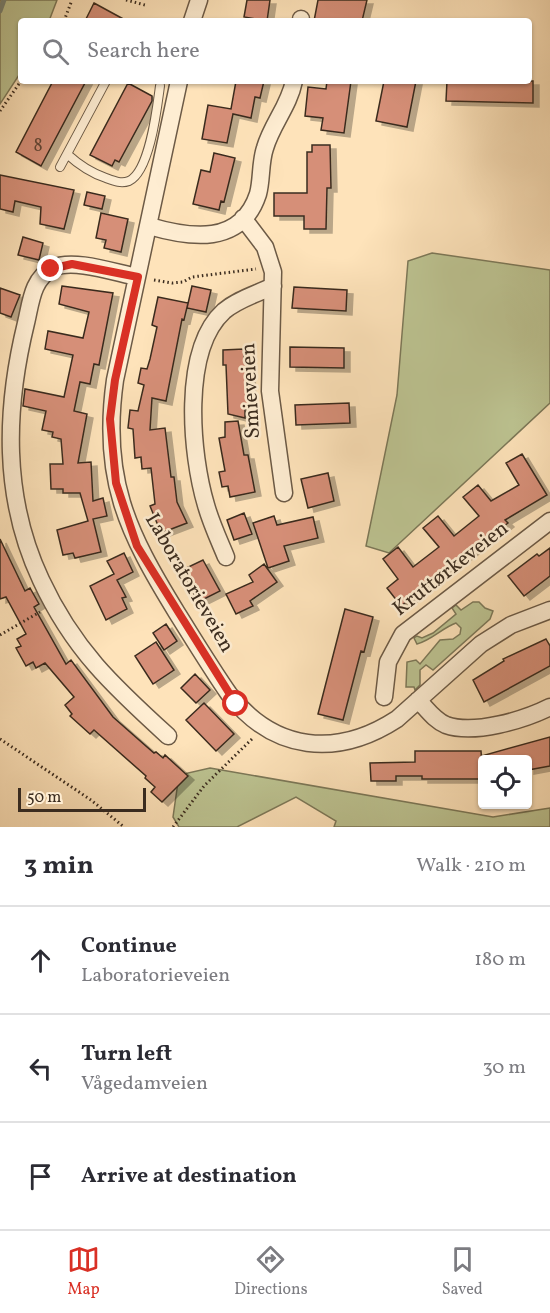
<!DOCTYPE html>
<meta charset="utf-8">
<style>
:root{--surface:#fff;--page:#f7f7f7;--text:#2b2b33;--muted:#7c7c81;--line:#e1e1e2;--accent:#d93025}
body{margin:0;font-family:Vollkorn,serif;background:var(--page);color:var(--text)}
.controls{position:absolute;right:18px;bottom:18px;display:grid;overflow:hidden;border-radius:6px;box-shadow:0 2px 4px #0004}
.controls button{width:54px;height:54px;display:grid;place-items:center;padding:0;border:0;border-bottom:2px solid var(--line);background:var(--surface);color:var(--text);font:30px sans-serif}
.scale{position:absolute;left:18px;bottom:15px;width:128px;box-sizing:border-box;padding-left:6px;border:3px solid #3b2c1f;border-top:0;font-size:16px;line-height:21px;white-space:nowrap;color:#3b2c1f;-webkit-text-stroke:4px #feedd2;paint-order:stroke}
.stop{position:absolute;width:18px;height:18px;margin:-14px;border:4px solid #d93025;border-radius:50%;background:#fff}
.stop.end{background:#d93025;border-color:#fff;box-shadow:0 2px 6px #0008}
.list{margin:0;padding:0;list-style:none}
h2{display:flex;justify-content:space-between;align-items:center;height:78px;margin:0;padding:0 24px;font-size:26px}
h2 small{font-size:20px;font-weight:400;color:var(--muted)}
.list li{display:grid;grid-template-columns:39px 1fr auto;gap:18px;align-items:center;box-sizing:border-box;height:108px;padding:0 24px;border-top:2px solid var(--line)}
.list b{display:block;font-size:22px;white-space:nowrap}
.list p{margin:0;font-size:20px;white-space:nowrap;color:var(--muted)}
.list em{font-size:20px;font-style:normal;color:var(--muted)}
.icon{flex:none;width:33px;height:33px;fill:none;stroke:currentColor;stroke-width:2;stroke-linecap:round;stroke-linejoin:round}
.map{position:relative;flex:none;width:550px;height:827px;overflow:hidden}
.search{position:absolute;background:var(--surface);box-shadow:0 2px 4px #0004;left:18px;right:18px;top:18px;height:66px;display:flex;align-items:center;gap:15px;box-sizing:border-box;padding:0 21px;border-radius:6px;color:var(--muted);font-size:22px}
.sheet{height:402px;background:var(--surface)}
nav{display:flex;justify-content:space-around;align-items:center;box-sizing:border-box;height:84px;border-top:2px solid var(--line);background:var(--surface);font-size:16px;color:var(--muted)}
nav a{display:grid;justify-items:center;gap:3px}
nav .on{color:var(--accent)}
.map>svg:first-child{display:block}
.green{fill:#bdc492;stroke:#7c7858;stroke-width:1.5}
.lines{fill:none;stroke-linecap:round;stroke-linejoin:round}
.stream{stroke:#788477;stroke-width:5}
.building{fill:#d68f78;stroke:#3b2c1f;stroke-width:1.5;filter:url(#shadow)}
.service-casing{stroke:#6c5a46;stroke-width:10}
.minor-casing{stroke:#6c5a46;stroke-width:19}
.path{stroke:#3b2c1f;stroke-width:3;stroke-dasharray:1.5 3;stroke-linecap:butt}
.service{stroke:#feedd2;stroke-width:8}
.minor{stroke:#feedd2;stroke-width:16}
.route{stroke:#d93025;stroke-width:8}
.labels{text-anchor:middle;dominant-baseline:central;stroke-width:5;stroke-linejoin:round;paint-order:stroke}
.number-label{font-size:18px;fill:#624535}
.street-label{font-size:21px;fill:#3b2c1f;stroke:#feedd2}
</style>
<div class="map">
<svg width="550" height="827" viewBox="0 0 550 827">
<defs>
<filter id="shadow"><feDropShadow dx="6" dy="4" stdDeviation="0" flood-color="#0004"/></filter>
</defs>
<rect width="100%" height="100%" fill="#fee3ba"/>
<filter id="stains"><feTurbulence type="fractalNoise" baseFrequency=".00333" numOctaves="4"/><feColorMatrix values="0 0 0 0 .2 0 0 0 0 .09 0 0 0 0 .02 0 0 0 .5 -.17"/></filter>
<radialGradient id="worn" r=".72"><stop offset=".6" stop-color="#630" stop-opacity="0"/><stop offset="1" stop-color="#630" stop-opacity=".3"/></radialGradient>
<path class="green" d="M0,0H57L49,21H21V72L0,104Z
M432,253L550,270V403L389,553L366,546L397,395L408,261Z
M473,602H479L485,608L493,611L490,619L433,670L426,665L420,670V685L415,690L414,687H406L407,662L416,660L420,664L440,640L453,639L460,634L461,628L456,623C442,628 432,640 417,644L414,638L417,636L422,638L433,633L456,614L452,608L456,605L461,610Z
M210,768L493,817L550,808V827H334L336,821L296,797L237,827H179L173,817L179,775Z"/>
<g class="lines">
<path class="stream" d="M0,11L4,0"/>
</g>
<path class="building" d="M247,0H270L267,21L244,17Z
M318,0H367L362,21H314Z
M94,3L127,21H85Z
M53,81H86L41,166L16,152Z
M236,81H264L260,98L255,97L251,118L233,114L227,143L202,139L208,105L231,109Z
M327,81H351L344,133L321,130L323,118L305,116L308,87L326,89Z
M384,81H416L407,127L376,121Z
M447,81H533V103L446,101Z
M128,83L152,96V101L119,162L115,160L112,166L90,155Z
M312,145H330L331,188H327L326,229H304V216H274V193H307V152H312Z
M214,153L235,158L224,202L221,201L219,210L193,204L201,170L210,172Z
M0,175L74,190L64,229L40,224L41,207L15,201L13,212L0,209Z
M87,192L105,196L102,209L84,205Z
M101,213L128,219L121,252L104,248L106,240L96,238Z
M23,237L43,243L39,260L18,255Z
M62,286L113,293L99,365L94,364L90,384L80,382L74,411L87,414L78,463L91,462L93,501L103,498L107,516L93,519L101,552L75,558L73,553L63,555L57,530L88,521L80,493H63V489H51L50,464H63L61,439L52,437L53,432L42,430L46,411L23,406L25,389L64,397L73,355L45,349L48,331L83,338L89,312L59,304Z
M192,286L211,290L206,312L187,308Z
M294,287L347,290L346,311L292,308Z
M0,288L20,295L11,317L0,313Z
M158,297L188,303L184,320L182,319L166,401L152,398L150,430L165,428L171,477H174L177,502L187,523L161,533L150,506L155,504L151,468L142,469L141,457L135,458L133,429L128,428L130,410L138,411L144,385L138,383L141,368L147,369L150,359L157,327L152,325Z
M290,347L344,348V368L290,367Z
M244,349V362H249L250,409H245V418L228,414L226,365H223V350Z
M349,403L350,423L296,425L295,405Z
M238,421L244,455H248L255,492L230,497L228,486L222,487L219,472L225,471L219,438L225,437V422Z
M522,454L547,495L505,520L508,523L401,606L387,588L398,579L383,559L398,547L413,567L439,547L423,528L438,516L454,536L479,516L463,497L478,485L491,501L519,485L506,463Z
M328,473L334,501L308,508L301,479Z
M244,513L252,534L234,540L227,520Z
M274,516L277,525L313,517L318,538L284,546L289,561L268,568L253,523Z
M0,539L25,591L30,588L39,604L34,607L66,664L71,660L113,717L154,753L156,752L163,758L165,755L188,776L162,802L151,792L155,787L145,778L146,776L94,730L90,734L70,716L72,714L65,705L74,697L45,663L36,668L33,662L26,666L16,648L21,646L17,639L26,634L6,597L0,599Z
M550,548V576L524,596L508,576L537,554L539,556Z
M124,553L133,572L117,580L126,597L122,598L127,609L106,620L90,586L114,574L107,561Z
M203,560L220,591L198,602L182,570Z
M264,564L277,582L250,601L253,606L236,614L226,594L253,582L249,575Z
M345,609L373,617L364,652L361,651L343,720L318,714Z
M166,624L177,641L164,650L153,633Z
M546,639L550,646V666L484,702L473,680L504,661L503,659Z
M156,642L174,670L153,684L135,656Z
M195,674L210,690L196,703L181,688Z
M204,703L234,734L216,751L186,720Z
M550,737V766L528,770V759H485V755Z
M415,751H481L483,779H422V776H396V781H371L370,763L415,762Z"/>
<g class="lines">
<g class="service-casing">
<path id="service" d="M67,154C79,165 91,173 106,178C114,181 121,184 129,181C150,171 157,108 160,86
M60,167L106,81"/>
</g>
<g class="minor-casing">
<path id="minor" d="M192,21L199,0
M301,21V19
M179,81L115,380C101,478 127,532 177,613C194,640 211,668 229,694C274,752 337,758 397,719L481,644L511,625L550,610
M243,218L265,247L273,272L270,391L284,493
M149,226C190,238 241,246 258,194C262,179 260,163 265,148C272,124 289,106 294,81
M137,277C116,273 73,258 53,268C32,279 31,302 26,323C5,409 2,497 41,580C73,649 113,686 168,736
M226,557C219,540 211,523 206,505C191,455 181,350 224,311C238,299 257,294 273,286
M384,697L388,662L403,634L550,521
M418,700C427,709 434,720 446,725C474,735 524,720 550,707"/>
</g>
<path class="path" d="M126,0L145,5
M64,21L72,0
M0,111L21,81
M154,280L172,283L183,282L192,277L256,269
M0,635L40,612
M0,739L91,800L124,827
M173,827L204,786L254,737"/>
<use href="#service" class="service"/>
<use href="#minor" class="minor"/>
</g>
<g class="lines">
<path class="route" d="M51,269L72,264L138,277L115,380L110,419L116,483L137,546L236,704"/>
</g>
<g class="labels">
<g class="number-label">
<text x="38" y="146">8</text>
</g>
<g class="street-label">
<text transform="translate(251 391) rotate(-93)">Smieveien</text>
<text transform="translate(451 569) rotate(-38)">Kruttørkeveien</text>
<text transform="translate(189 583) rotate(60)">Laboratorieveien</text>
</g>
</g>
<rect width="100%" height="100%" filter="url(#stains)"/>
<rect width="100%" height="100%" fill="url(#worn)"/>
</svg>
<div class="controls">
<button><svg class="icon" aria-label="locate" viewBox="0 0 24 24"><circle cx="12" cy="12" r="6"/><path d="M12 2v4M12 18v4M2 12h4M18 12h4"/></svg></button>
</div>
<div class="scale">50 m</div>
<div class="stop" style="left:236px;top:704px"></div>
<div class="stop end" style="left:51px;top:269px"></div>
<div class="search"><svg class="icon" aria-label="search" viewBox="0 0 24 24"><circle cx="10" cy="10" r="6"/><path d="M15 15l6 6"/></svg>Search here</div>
</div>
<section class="sheet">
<h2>3 min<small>Walk · 210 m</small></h2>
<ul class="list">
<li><svg class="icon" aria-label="ahead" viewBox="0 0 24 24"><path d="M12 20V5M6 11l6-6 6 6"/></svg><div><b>Continue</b><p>Laboratorieveien</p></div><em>180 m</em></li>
<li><svg class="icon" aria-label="left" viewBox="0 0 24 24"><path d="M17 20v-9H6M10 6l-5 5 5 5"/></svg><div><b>Turn left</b><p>Vågedamveien</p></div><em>30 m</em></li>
<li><svg class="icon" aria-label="arrive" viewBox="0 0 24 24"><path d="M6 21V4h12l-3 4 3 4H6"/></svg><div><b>Arrive at destination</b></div></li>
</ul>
</section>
<nav>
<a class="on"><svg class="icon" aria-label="map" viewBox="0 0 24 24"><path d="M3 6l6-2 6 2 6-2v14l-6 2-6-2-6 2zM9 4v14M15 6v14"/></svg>Map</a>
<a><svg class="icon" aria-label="directions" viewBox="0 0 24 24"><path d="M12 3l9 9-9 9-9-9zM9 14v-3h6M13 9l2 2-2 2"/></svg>Directions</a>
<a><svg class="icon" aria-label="saved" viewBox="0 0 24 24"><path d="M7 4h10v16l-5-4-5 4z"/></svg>Saved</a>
</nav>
